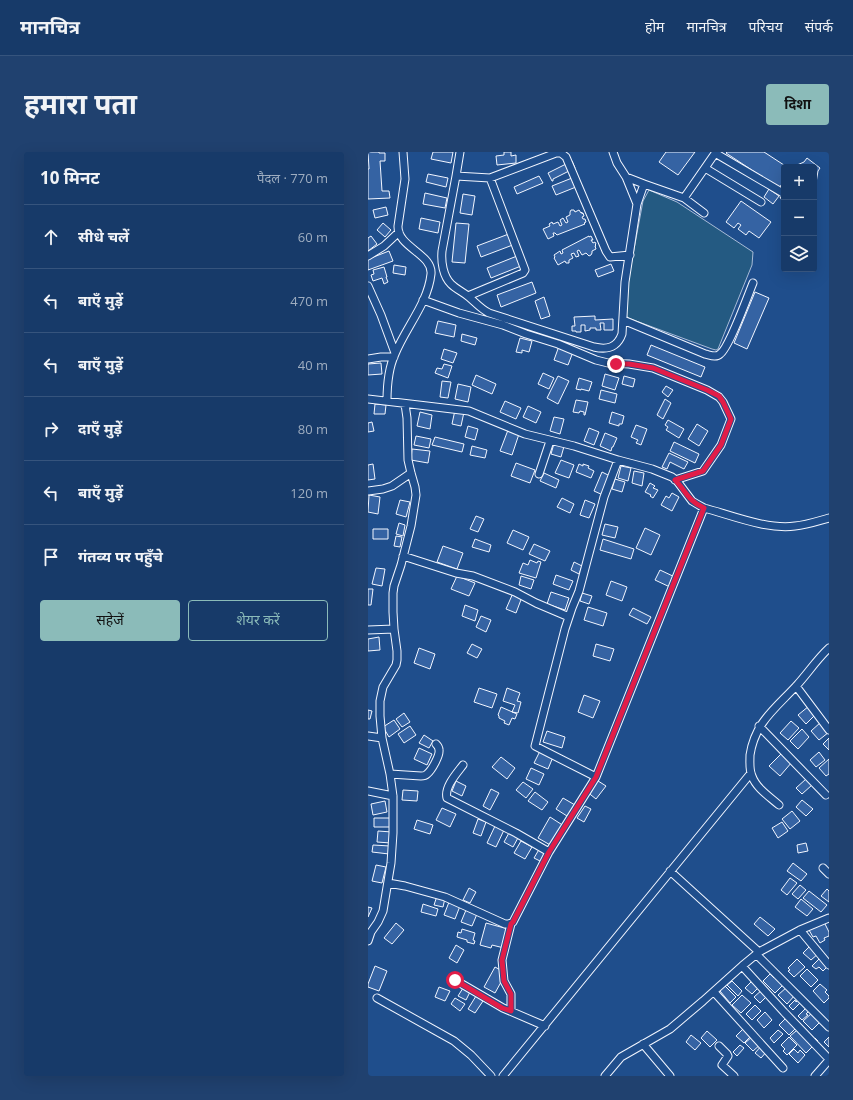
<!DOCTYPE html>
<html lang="hi">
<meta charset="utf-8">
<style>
:root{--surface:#173a69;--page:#20416f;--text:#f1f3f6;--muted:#9eadc0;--line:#36547d;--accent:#8bbbb9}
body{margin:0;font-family:"Open Sans","Noto Sans Devanagari",sans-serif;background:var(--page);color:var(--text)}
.controls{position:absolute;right:12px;top:12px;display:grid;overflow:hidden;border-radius:4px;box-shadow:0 4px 16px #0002}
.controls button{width:36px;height:36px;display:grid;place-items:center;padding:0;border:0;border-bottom:1px solid var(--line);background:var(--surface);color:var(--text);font:20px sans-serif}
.stop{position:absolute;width:12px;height:12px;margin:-9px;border:3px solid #e11d48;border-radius:50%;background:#fff}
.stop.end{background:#e11d48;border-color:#fff;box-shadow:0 1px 4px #0008}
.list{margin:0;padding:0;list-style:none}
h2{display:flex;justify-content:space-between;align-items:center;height:52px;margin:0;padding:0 16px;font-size:17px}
h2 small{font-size:13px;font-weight:400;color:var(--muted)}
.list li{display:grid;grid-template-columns:26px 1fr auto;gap:12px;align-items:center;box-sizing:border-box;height:64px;padding:0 16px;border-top:1px solid var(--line)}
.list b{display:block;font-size:15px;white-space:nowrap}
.list em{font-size:13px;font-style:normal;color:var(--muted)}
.actions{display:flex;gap:8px;padding:12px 16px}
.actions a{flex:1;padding:9px 0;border:1px solid var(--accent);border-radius:4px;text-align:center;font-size:14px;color:var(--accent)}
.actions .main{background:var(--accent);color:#111}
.icon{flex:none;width:22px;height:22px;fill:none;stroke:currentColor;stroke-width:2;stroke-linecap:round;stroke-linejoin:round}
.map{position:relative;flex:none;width:461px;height:924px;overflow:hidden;border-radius:4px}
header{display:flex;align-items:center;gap:24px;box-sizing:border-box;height:56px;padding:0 20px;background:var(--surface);border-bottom:1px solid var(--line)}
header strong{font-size:19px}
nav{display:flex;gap:22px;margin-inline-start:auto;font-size:14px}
.intro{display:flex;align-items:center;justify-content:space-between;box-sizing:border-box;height:96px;padding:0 24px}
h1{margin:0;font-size:28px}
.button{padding:10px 18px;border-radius:4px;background:var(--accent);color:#111;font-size:14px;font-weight:700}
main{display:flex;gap:24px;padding:0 24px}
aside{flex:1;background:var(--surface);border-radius:4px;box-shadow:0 4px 16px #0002}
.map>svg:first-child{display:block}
.park{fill:#245a82;stroke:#a8bbd7}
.building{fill:#3563a3;stroke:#f2f6ff}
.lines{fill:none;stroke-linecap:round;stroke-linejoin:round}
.street-casing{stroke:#f2f6ff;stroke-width:9}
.street{stroke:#1f4e8c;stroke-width:7}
.route{stroke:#e11d48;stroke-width:5}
</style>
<header>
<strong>मानचित्र</strong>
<nav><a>होम</a><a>मानचित्र</a><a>परिचय</a><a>संपर्क</a></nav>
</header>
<div class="intro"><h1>हमारा पता</h1><a class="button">दिशा</a></div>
<main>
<aside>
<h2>10 मिनट<small>पैदल · 770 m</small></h2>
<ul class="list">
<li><svg class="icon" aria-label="ahead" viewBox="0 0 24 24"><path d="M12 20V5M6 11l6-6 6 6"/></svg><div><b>सीधे चलें</b></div><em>60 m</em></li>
<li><svg class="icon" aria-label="left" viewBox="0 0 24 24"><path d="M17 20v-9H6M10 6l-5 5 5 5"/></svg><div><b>बाएँ मुड़ें</b></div><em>470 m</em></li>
<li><svg class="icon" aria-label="left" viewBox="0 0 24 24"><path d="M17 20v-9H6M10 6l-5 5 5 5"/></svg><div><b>बाएँ मुड़ें</b></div><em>40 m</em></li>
<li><svg class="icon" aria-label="right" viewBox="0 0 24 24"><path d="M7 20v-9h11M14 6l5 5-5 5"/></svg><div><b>दाएँ मुड़ें</b></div><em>80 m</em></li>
<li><svg class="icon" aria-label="left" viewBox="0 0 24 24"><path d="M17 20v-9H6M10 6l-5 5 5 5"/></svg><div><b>बाएँ मुड़ें</b></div><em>120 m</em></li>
<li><svg class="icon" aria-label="arrive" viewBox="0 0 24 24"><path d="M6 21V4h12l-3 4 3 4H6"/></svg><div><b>गंतव्य पर पहुँचे</b></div></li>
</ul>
<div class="actions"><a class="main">सहेजें</a><a>शेयर करें</a></div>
</aside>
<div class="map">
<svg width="461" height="924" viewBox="0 0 461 924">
<rect width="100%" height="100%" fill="#1f4e8c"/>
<path class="park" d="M281,38L309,50L385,100L384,113L350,197L348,198L344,197L260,166L258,163L259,135L275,49Z"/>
<path class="building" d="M0,0H11V1H17V9H12L14,39H21L22,46L0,47V17H1Z
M65,0H85L83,11L63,7Z
M136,0H143V4L148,3V11L129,13L128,4L136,3Z
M298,0H327L310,23L291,10Z
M359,0H396L419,15H416V29L411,36L358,1Z
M439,6L452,16L450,19L448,31L446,33V15H428L429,13L436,10Z
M204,9L207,16L185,27V29H184L180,21Z
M60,22L80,26L78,35L58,30Z
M171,24L175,31L149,42L146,35Z
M209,24L213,33L188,43L184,34Z
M401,37L411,44L405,52L396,45Z
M57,41L79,46L77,56L55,52Z
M95,42L107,44L104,63L92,61Z
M373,49L403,70L391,86L381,79L378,83L370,77L373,73L370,71L366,76L358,70Z
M18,55L20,63L7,66L5,58Z
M203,58H206L207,60L211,58L213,61L214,60V62L215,61L216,64L214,65L215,67H217L218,70L216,71L217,72L189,83L187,81H185L186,84L180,87L175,77L182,74L181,72L184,70L185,72L190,70L192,74L194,73L192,68L195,66L198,71L200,70L198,65L202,63V60Z
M53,66L72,70L70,81L51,77Z
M15,71L23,78L17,85L9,78Z
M88,71L101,72L97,111L84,110Z
M146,80L150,91L113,105L109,94Z
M3,84L9,92L0,99V86Z
M221,84V85L223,84L225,88H223L225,91L227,90L228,92L227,93L228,94H227L228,97L224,99V101L223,103L221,104L218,101L214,103L211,98L209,99L211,104L208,105L206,101L203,102L205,106L201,108V111H198L197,109L190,113L186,106L187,105L186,103L192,99L193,102L195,101L194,98Z
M21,99L25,109L0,118V106H3Z
M154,102L158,112L123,126L119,116Z
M243,112L246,119L230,125L227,118Z
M26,113L38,115L37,123L25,121Z
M16,115L19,125H18L20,130L16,132L14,126L5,129L3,123L6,122L5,118Z
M164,130L168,141L133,155L129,143Z
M387,140L401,146L379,197L366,191Z
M176,145L182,164L173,167L167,149Z
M227,164V168L245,167V178H236V171H232L233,178H228V176H222V178L217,179V173H213V180H208V179H204V174H207L206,165Z
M70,169L88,173L86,185L67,181Z
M94,182L109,186L107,193L93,189Z
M152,186L164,189L161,200L154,198V201L148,200Z
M283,193L337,215L333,225L279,203Z
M191,194L205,200L200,213L186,208Z
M76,197L89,201L85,211L73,207Z
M13,211L14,222L0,223V212Z
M76,212L84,214L80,226L67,221L69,216L74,217Z
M175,221L186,226L181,237L170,232Z
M237,222L251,226L247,238L234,234Z
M108,223L128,232L124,242L104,233Z
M190,224L201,229L190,252L179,246Z
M256,224L267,227L265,235L254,232Z
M211,226L224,230L221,239L213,237V238L208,237Z
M74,229L83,230L80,246L72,245Z
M90,232L103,235L100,250L87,247Z
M298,234L305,238L300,245L294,240Z
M233,238L249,242L247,251L231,247Z
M297,247L303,251L295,267L289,263Z
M208,248L220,250L217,263H216V260L212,259L211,261L205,260Z
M137,249L153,256L148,267L132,260Z
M7,252L18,253L17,262H6Z
M160,254L173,260L168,271L155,265Z
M87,258L96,260L93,274L84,272Z
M52,260L64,263L62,277L49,274Z
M244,260L256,264L254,272H251V274L241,271Z
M186,265L196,267L192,282L182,279Z
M300,268L316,277L311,286L298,278L300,275L297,273Z
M4,270L6,279L0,280V271Z
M329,272L340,279L331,294L320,287Z
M268,273L279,277L273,293L268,291L270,288L263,285Z
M100,274L110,277L107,288L97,285Z
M221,276L231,280L226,293L216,289Z
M140,278L151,282L144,303L132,299Z
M237,281L249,286L245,295H244L243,299L232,294Z
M48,284L63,287L61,296L46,293Z
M67,285L96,292L94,300L64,293Z
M187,288L197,291L193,305L183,302Z
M306,290L331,302L327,311L302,299Z
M104,294L119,298L117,306L102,303Z
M44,297L62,299L60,311L43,308Z
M301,301L320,310L316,317L302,310L299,317L294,315Z
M193,308L206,313L201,326L187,321Z
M148,311L167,318L162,331L143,324Z
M5,312L7,327L0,328V313Z
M211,312L215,314V312L221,314L220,316L226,319L223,326L208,320Z
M253,314L263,316L260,329L250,326Z
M266,319L276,321L274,334L264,331Z
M234,320L244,325L235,343L226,339Z
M176,321L191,328L188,336L172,329Z
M247,327L257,330L254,340L244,337Z
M282,331L287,334L285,336L290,338L285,346L282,344L283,343L277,340Z
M304,341L311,345L304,359L293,353L298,344L301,346Z
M1,343L12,345L10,362L0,360Z
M194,346L206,352L202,361L189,355Z
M32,348L42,350L38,365L28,362Z
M217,348L227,352L221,366L212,363Z
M108,364L116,367L110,380L102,377Z
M31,371L37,373L35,384L28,382Z
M237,372L250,375L247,386L234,383Z
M277,376L292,383L283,403L268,396Z
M5,377H20V387H5Z
M145,378L161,385L155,398L139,391Z
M28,384L34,385L32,395L26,394Z
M107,387L123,393L121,400L104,395Z
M235,387L266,397L263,407L232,398Z
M166,392L182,399L177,409L161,402Z
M75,394L95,401L89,417L69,410Z
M162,408L169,411L170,409L173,410L168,426L151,421L155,411L160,413Z
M206,410L214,414L211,422L203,418Z
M8,416L17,417L14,434L4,432Z
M292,418L309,426L304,436L287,428Z
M188,423L205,429L201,438L185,432Z
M89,424L107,431L101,444L83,437Z
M153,424L166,428L163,437L151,433Z
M243,429L259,435L254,449L238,443Z
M0,437H5L3,453H0Z
M183,440L201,446L197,458L179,452Z
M145,441L154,445L148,461L138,457Z
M214,441L224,444L221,452L212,449Z
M97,453L110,458L107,469L94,464Z
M220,455L239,461L235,474L216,468Z
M265,456L283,465L279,472L261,463Z
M113,464L123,468L118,480L108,475Z
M11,485L12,498L0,499V487Z
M104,492L114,497L109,506L99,501Z
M228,492L246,497L242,509L225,504Z
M51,496L67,502L62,517L46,511Z
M111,536L129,542L124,556L106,550Z
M139,536L152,541L149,549L153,550L150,561L144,560L147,553L135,549Z
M216,543L232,549L225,566L210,560Z
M441,554L448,562L438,572L430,563Z
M133,555L149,562L147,567L144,566L141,573L136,571L137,569L131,566V564L130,563Z
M0,558L4,559L2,567H0Z
M36,561L42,570L34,575L28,567Z
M26,568L32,577L21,585L15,575Z
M423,569L431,576L420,588L412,581Z
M453,570L461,580L451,588L443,579Z
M42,574L48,583L36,591L30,582Z
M434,577L441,585L430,597L422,589Z
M179,579L197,585L194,596L175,590Z
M56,583L65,589L61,596L51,591Z
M461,586V598L455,592Z
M51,596L64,602L59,613L46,607Z
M172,599L185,605L180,617L166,611Z
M451,600L457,608L448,615L442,608Z
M414,601L424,610L412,624L401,614Z
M133,605L147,616L139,627L124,615Z
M461,607V622L458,624L451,616Z
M163,616L176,622L171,633L158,627Z
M227,627L238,634L228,647L218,639Z
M438,627L444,633L434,642L428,636Z
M88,629L98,634L94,644L84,639Z
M155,630L165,637L158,646L148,638Z
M123,637L131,641L122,658L115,654Z
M35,638L50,639L49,649L34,648Z
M167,640L180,650L174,658L160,649Z
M195,646L207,653L199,664L188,657Z
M434,648L445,657L438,664L428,655Z
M17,649L19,660L5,663L3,652Z
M217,654L223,657L216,670L209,666Z
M74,656L88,662L82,675L68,668Z
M424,659L432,669L422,677L414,667Z
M182,665L196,674L184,694L170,686Z
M6,666H22V675H6Z
M110,667L118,670L113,684L105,681Z
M49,668L65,673L62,682L46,677Z
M414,670L420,679L410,686L404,676Z
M127,674L136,678L128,695L119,691Z
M10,679L24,680L23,691L9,690Z
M142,679L151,684L145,695L136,690Z
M153,689L164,695L157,707L146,701Z
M438,691L440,699L430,701L429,693Z
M5,693L22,694L21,702L4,700Z
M173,694L180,699L174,710L166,706Z
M425,711L439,722L433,729L419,719Z
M8,713L18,715L14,731L4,729Z
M422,726L429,731L419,743L413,738Z
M432,733L438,738L430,747L424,742Z
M101,736L108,740L102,751L95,748Z
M459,737L461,739V750L453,744Z
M441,739L459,753L453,760L435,746Z
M69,744L77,746L75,755L66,753Z
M433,747L445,757L439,764L427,755Z
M81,750L92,754L87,767L76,763Z
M55,752L70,757L68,764L53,760Z
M0,755L4,756L0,765Z
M98,758L109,762L104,774L93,770Z
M392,765L407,777L400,784L386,772Z
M456,770L461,780V784L456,786L457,788L452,791L448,784L445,785L441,778Z
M28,771L36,778L24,792L16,786Z
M118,771L140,777L136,796L124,793L123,796L112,793Z
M94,777L107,781L105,788L107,789L106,792L99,790V788L89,785L90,780L93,781Z
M88,793L96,798L89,811L81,806Z
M443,793L451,801L443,808L435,801Z
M453,805L461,813L455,819L451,815L448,817L444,814Z
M429,807L437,815L426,825L420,819L422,818L420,816Z
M7,814L19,819L11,839L0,835V832Z
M127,815L138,821L127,841L116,835Z
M439,817L450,828L443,835L432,824Z
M402,822L406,826L409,822L417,831L407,841L395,829Z
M386,827L392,834L384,842L377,836Z
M364,829L374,839L370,844L359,833Z
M452,832L459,838L457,840L461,844V846L456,851L445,839Z
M357,834L368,845L362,851L352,839Z
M71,835L82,839L77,849L67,845Z
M419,835L427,843L419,852L410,843Z
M95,836L102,840L98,848L90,844Z
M395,837L400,843L392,851L386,845Z
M374,843L383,851L373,861L364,853Z
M108,844L115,849L107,861L100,857Z
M87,846L97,852L92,859L83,852Z
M431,847L434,849L425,858L421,854L427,848L428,850Z
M387,853L393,859L384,868L378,862Z
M439,855L442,858L438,862L440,863L434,868L430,864Z
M397,860L404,868L396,876L389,868Z
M444,861L452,870L444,878L435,869Z
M418,866L428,876L421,883L411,873Z
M434,874L444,889L447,886L450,889L438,901L422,884Z
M376,876L384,883L376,891L368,884Z
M410,878L415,882L406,891L402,886Z
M339,879L349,888L342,895L333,886Z
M323,883L333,891L327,898L318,890Z
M385,884L393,892L385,899L377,891Z
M421,885L429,893L419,903L415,899L417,897L413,893Z
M461,885V895L456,890Z
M372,893L376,896L369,904L365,900Z
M394,893L400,898L393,906L387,901Z
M426,897L430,901L432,898L437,903L430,911L421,902Z"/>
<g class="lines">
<g class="street-casing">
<path id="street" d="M92,0L88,24L74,99C73,110 75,124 83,132C88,137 95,140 101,145C108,151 113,157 121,161L226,195C239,198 249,196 254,182L257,130L269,52L276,32L258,25L249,11L245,0
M347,1L415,41L416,44
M337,16L393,50
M88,24L122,26L188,1H193L198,5L238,99L242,105L262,103
M258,25L269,52
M276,32L316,46L336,61
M316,46L348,0
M0,104L16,94L31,80
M0,134L13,163L27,201
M100,144L155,121L157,118L122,26
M55,148L91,161L135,173L158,182L190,192L228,208L240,211L261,212L285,216L339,238L351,245L355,250L363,267L353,293L335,319L307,328
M255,168L337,202C342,203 348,206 352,202C361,196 380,143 385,131
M0,207L13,205H26
M0,247L101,259L157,282L206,294L250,308L284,317L304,325L309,329L324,349L329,352L336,356C363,363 399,378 427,374C439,373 450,369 461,366
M19,249C19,233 20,217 27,202C38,175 60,151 63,122C65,102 29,95 30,74L37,27L35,0
M171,322L182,289
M0,339L15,337L24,334L43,321
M35,404L88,421L105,424L147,440L168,451L201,465
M0,478L26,477
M428,534L461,578
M391,574L458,643
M0,584L14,586
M95,613C89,621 76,635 79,646L148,681L181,700
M22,622L53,624C56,624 57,624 59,622C64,618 72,603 71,598C71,595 70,594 68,592
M228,625L167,594L197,477L204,456L211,439L236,345L250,308
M0,639L25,644
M411,653C402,645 388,636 384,624C381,618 382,610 382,603C387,570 408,556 429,533C440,521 449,507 461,496
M455,716L461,722
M302,719L391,800
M20,731L37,734L77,745L137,772H141L145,770L181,700L228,625L336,356
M143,772L134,808L136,829L143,842V859
M432,778L461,813
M0,789L3,780L10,770L15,759L23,711L25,681V644L22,622L14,586L12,564V549L15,535L28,513L29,508V499L26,477L25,460V441L26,434L33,413L43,374L48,343L47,335L43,321L40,308L39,266L37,252
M389,803L461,875
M374,814L416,860L461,907
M87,828L135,856L177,874
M346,840L415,916
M9,846L86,889L103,903L123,924
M275,892L302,924
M351,894L359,902L360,904L354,913L366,924
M135,924L383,621
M237,924L253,905L302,877L335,849L374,814L391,800L432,778L461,766
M447,924L461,908"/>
</g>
<use href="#street" class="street"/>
</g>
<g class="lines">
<path class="route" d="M87,828L134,856L143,859V842L136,829L134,808L143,772L145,770L181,700L228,625L336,356C320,349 318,339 307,328L335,319L353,293L363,267L355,250L351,244L339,238L285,216L261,212H248"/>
</g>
</svg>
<div class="controls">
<button>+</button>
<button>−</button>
<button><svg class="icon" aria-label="layers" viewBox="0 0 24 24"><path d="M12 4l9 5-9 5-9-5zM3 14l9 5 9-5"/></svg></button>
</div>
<div class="stop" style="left:87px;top:828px"></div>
<div class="stop end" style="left:248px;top:212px"></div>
</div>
</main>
